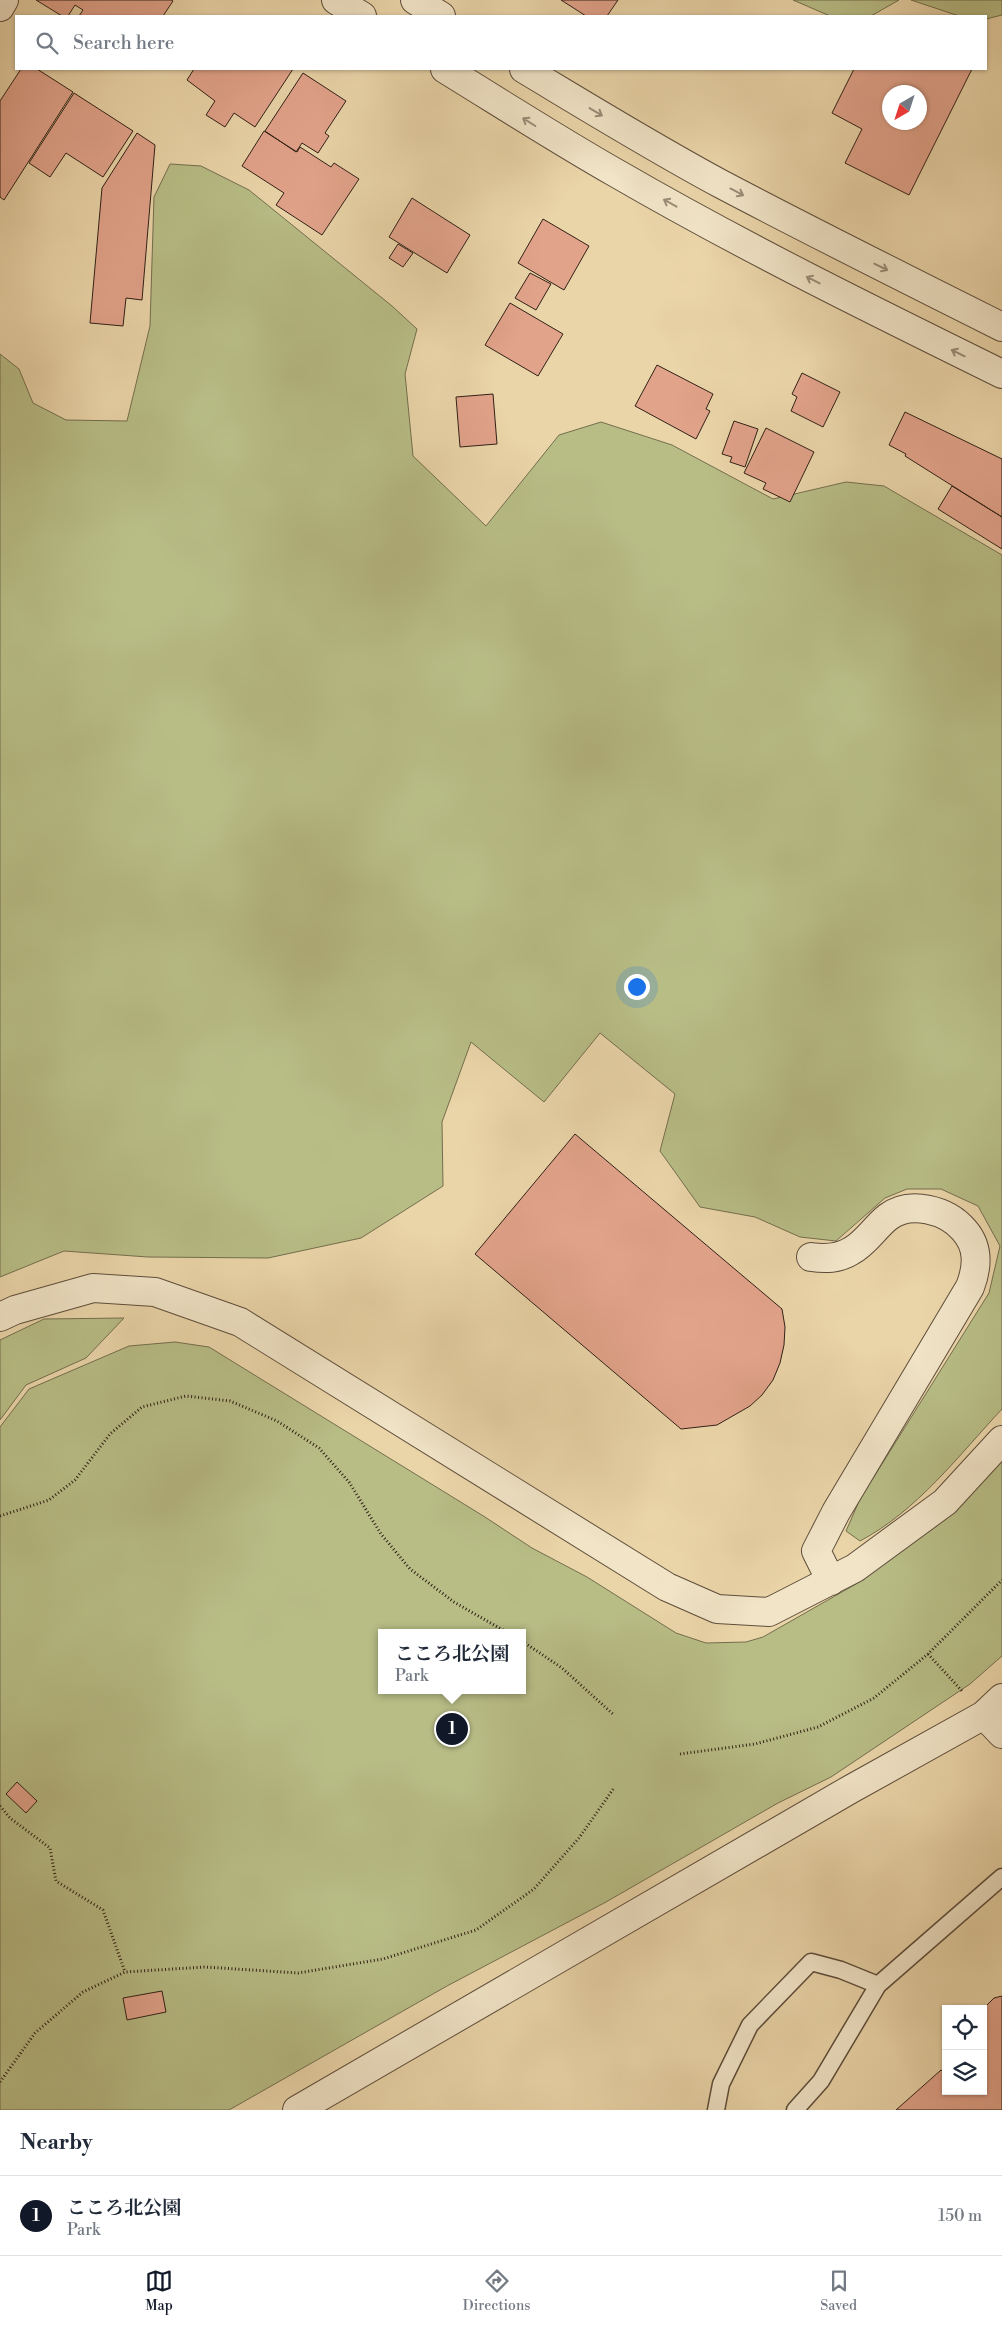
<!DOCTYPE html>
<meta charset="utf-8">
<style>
:root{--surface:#fff;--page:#f6f6f7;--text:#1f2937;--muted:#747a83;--line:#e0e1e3;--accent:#111827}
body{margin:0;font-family:"Libre Bodoni","Noto Serif JP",serif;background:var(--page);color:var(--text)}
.controls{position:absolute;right:15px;bottom:15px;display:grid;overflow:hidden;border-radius:0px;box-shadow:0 1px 4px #0004}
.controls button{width:45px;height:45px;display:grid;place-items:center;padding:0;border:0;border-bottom:1px solid var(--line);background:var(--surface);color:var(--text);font:25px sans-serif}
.compass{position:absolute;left:882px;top:85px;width:45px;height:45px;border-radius:50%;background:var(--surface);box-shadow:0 1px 4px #0004;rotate:219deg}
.you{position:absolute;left:636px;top:986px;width:18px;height:18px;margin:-12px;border:4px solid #fff;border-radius:50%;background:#1a73e8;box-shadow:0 0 0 8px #1a73e833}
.badge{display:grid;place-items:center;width:32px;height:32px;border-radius:50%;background:var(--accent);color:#fff;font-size:16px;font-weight:700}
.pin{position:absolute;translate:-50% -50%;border:2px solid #fff;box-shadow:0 1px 5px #0006}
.popup{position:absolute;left:378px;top:1629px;width:148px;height:65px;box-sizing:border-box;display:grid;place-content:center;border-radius:0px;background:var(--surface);filter:drop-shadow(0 1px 4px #0005);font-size:16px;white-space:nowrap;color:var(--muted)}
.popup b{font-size:19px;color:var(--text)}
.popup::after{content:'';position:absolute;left:50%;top:100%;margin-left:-10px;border:10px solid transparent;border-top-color:var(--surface)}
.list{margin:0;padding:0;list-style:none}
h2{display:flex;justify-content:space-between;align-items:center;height:65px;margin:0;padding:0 20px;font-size:21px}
h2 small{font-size:16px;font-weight:400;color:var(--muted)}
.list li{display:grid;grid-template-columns:32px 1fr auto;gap:15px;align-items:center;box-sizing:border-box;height:80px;padding:0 20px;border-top:1px solid var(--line)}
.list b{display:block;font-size:19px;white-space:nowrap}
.list p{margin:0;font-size:16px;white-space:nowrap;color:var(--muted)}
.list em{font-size:16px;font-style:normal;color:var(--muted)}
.icon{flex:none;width:28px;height:28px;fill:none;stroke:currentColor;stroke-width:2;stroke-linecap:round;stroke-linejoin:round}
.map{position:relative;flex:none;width:1002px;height:2110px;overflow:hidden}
.search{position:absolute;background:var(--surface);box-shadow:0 1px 4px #0004;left:15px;right:15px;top:15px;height:55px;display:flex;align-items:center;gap:12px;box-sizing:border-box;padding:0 18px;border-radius:0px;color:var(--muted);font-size:19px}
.sheet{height:145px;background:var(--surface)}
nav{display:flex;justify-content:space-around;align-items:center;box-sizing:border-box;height:70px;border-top:1px solid var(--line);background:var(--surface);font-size:14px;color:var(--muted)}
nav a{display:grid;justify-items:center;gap:2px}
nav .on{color:var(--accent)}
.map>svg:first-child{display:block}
.green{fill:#b8bd86;stroke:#746e4e;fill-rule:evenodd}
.building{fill:#e2a38b;stroke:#302016;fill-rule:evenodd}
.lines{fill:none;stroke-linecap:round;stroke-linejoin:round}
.service-casing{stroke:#5e4d3b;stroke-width:19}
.minor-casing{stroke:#5e4d3b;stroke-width:30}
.tertiary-casing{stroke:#5e4d3b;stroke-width:30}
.path{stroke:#302016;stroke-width:3;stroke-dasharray:1 2.5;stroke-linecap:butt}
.service{stroke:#f1e4c7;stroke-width:16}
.minor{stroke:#f1e4c7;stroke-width:28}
.tertiary{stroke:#f1e4c7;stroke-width:28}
.oneway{stroke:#9a8c77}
</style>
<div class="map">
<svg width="1002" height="2110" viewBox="0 0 1002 2110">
<rect width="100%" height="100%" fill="#ead5a9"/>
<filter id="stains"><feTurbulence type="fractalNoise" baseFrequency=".004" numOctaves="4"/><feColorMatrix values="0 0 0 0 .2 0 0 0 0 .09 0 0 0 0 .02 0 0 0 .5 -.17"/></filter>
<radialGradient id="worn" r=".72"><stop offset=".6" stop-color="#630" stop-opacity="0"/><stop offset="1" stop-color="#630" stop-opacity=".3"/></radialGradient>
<path class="green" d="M793,0H899L871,16H830Z
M911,0H1002V15L986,19V16H959Z
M170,164L201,166L249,190L392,306L417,329L405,374L413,456L486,526L559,435L601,422L672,445L773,499L846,482L884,486L1002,555V1409C959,1455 917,1511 860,1541L846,1531L860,1499L989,1293L1000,1246L978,1206L941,1189H907L885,1198L836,1241L800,1237L755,1217L700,1207L660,1151L675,1094L600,1033L544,1102L471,1042L442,1122L443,1186L361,1238L268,1258L148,1257L64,1251L0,1277V354L19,369L33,403L66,420L127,421L150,326L154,197Z
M124,1318L86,1358L26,1385L0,1420V1340L44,1319Z
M175,1342L209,1347L485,1517L532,1548L587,1577L676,1633L706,1643L746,1642L763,1637L863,1580L953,1510L1002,1458V1656L970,1684L831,1777L778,1803L606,1902L447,1986L229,2110H0V1427L29,1389L129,1346ZM382,1633H522V1690H382Z"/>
<path class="building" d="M36,0H171L173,1L163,16H79L83,10L75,5L68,16H62Z
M561,0H618L607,16H586Z
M21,69H37L73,92L4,200L0,197V101Z
M194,69H293L255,127L234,113L225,127L206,115L215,101L187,80Z
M854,69H972L909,195L845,163L862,129L832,113ZM890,92H920V122H890Z
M303,73L346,101L325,133L329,136L318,153L302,143L296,152L265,131Z
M74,93L133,131L103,177L66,153L50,177L29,163Z
M264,131L297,152L300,147L331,167L334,163L359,179L322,235L276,205L284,193L242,166Z
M137,133L155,145L142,300L126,298L123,326L90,323L102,188Z
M412,198L470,235L447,273L389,237Z
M543,219L589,246L564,290L518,263Z
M398,244L413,253L403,267L389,258Z
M530,273L551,284L536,310L515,298Z
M510,303L563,334L538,376L485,345Z
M657,365L713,394L706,409L710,411L696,439L635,406Z
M802,373L840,392L823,427L791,411L797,397L792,394Z
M493,394L497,444L460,447L456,397Z
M905,412L1002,459V517L905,456L906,454L889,445Z
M734,421L758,429L745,467L730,462L732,457L722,454Z
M766,428L814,452L790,502L763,489L766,483L744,473Z
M952,486L1002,517V549L938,509Z
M575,1134L782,1309L785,1327L784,1345L780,1363L773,1380L762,1395L750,1406L717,1425L681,1429L475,1254Z
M17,1782L37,1801L26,1813L6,1794Z
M162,1991L166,2012L127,2020L123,1998Z
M1002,1996V2110H896L941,2070L946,2074V2091H983V2009L994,1998Z"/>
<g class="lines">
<g class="service-casing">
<path id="service" d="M716,2110L721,2084L750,2025L811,1962L841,1970L878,1985
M795,2110L821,2081L878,1985L1002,1877"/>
</g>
<g class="minor-casing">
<path id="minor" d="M0,7L4,0
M811,1257C825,1259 838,1259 851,1251C866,1243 875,1227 888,1217C910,1200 947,1210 964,1230C979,1247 978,1266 970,1287L836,1512L816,1551L831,1581
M0,1317L15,1310L93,1288L155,1292L240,1322L667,1587L717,1609L769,1612L855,1568L945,1502L1002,1440"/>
</g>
<g class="tertiary-casing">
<path id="tertiary" d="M336,0L362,16
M415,0L441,16
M445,69C502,104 558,140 616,173C742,246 872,310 1002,374
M524,69C589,108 654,148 721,184C814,233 908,280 1002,327
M984,1715L1002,1734
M297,2110L851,1789L984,1715L1002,1698"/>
</g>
<path class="path" d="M0,1516L49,1500L75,1480L110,1434L142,1407L186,1396L230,1401L277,1421L319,1448L349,1482L381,1534L410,1569L454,1602L508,1633
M522,1641L562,1668L614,1715
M928,1654L963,1692
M680,1754L755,1744L818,1727L874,1698L928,1654L1002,1580
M0,1806L10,1818L50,1848L56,1881L103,1910L125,1972
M0,2082L35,2033L83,1992L125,1972L205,1967L298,1973L383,1959L476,1930L534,1889L579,1838L614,1788"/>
<use href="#service" class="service"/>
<use href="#minor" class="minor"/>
<use href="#tertiary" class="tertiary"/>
</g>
<defs><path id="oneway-shaft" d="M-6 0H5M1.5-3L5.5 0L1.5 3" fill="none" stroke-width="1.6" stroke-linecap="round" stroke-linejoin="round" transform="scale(1.25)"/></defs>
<g class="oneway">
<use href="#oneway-shaft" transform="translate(596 112) rotate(31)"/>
<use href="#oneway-shaft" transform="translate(529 122) rotate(-148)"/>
<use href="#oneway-shaft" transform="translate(737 192) rotate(28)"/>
<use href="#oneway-shaft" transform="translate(670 203) rotate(-151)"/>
<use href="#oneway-shaft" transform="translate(881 267) rotate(26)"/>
<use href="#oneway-shaft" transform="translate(813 280) rotate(-153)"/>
<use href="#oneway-shaft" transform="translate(958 353) rotate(-154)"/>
</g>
<rect width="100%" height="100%" filter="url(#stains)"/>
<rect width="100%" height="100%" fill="url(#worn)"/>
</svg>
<div class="controls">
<button><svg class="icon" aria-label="locate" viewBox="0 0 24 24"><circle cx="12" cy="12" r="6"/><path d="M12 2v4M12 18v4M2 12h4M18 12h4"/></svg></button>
<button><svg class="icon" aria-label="layers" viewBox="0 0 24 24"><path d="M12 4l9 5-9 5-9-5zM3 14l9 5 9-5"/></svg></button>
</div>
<svg class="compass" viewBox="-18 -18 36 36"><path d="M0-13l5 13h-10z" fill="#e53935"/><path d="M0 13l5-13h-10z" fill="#747a83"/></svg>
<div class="you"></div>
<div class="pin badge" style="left:452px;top:1729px">1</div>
<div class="popup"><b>こころ北公園</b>Park</div>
<div class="search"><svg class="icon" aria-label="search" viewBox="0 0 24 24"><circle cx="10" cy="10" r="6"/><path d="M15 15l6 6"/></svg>Search here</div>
</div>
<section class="sheet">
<h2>Nearby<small></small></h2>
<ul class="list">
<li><span class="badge">1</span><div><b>こころ北公園</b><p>Park</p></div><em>150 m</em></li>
</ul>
</section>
<nav>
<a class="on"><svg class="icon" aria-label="map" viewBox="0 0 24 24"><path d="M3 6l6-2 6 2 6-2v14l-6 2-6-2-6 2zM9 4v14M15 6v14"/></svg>Map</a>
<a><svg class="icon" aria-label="directions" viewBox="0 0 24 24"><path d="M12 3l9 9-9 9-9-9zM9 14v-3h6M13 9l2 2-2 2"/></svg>Directions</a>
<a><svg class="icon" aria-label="saved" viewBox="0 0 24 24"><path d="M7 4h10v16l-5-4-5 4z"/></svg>Saved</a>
</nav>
